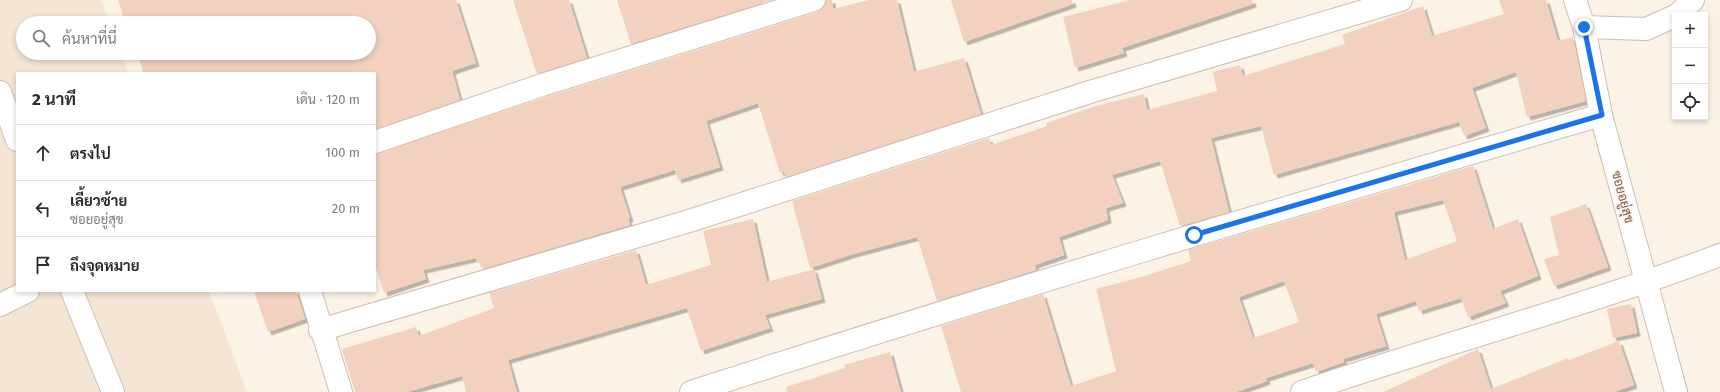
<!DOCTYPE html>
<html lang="th">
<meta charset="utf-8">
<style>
:root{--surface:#fff;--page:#f7f7f7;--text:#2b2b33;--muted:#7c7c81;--line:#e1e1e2}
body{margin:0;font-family:"Fira Sans",Sarabun,sans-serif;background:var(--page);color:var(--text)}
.controls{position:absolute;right:12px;top:12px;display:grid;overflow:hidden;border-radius:0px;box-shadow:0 2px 6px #0003}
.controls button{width:36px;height:36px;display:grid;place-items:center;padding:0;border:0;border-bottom:1px solid var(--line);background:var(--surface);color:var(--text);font:20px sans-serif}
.stop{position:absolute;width:12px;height:12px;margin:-9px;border:3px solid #1a73e8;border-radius:50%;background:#fff}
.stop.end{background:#1a73e8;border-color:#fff;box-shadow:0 1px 4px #0008}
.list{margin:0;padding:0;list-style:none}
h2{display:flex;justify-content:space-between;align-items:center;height:52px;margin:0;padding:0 16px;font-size:17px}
h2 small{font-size:13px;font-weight:400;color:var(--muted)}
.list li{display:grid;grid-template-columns:26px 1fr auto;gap:12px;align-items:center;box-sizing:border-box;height:56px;padding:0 16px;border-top:1px solid var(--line)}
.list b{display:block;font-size:15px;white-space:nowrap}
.list p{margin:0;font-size:13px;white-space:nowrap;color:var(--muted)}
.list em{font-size:13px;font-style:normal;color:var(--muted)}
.icon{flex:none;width:22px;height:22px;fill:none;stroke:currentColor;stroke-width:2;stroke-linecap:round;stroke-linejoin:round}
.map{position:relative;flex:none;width:1720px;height:392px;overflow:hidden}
.search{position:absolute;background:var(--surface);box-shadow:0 2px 6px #0003;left:16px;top:16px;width:360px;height:44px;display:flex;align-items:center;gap:10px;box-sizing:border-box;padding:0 14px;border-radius:22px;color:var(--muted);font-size:15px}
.panel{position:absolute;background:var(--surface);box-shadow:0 2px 6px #0003;left:16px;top:72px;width:360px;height:220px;border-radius:0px}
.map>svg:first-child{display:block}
.residential{fill:#f4e5d5}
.building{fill:#f2d1be;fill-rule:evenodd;filter:url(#shadow)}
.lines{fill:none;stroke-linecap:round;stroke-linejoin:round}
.minor-casing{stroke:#d0bdaf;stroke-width:24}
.tertiary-casing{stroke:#d0bdaf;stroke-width:24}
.minor{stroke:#fff;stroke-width:22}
.tertiary{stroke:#fff;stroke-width:22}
.route{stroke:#1a73e8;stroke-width:5}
.labels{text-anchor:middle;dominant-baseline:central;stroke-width:3;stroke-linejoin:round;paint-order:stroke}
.street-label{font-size:13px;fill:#76594b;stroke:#fff7ed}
</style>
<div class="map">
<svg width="1720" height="392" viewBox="0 0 1720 392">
<defs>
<filter id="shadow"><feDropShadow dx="3.5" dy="3.5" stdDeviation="0" flood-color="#0004"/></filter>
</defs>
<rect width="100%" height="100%" fill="#fcf3e7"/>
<path class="residential" d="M0,0H101L110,23H23V53H121L128,73H17V291H209L247,392H0Z"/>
<path class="building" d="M118,0H456L476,63L452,71L460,100L375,129V73H143L138,53H369V23H125Z
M513,0H569L587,58L537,74Z
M617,0H772L631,44Z
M826,0H832L833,9L869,0H897L914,72L964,58L981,114L786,177L784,171L780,173L758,103L706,121L720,167L678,180L675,170L620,187L630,218L628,219L630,225L482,269L480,261L477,262L476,258L423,270L426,279L384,293L375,265V154L546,97L818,12L823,8Z
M951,0H1072L1073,4L964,42Z
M1130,0H1252L1253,4L1122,48L1124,53L1075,68L1063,17Z
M1499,0H1546L1558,41L1573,37L1586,101L1527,117L1516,72L1472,88L1486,128L1464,136L1459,122L1274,175L1261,126L1211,138L1229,212L1180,226L1160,161L1112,175L1123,203L1106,208L1108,220L1059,237L1064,255L1035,265L1036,270L937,301L917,237L853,254L810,268L792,201L989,138L991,145L1047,126L1046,123L1096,106L1144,94L1147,110L1217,91L1213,72L1240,65L1243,76L1345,44L1342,35L1423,6L1432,36L1504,14Z
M1473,166L1493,229L1518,219L1538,276L1500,291L1506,303L1468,317L1461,298L1419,311L1416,301L1376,314L1386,346L1343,359L1344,362L1316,372L1313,363L1266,378L1267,381L1236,392H961L941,326L1043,294L1071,386L1116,371L1096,289L1141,277L1191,261L1188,250ZM1443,200L1457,241L1405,260L1394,212ZM1284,281L1299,322L1253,338L1239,297Z
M1586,204L1608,267L1554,286L1544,259L1559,255L1550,217Z
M753,219L767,282L814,269L822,299L765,315L770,328L701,351L687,308L508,360L517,392H466L462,376L407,392H355L342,349L416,327L419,336L494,308L489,293L636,250L646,285L711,265L703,231Z
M254,291H296L305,319L268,332Z
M1631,304L1637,333L1613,338L1607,309Z
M1619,341L1634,385L1614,392H1383L1478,349L1491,389L1568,358L1569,360Z
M890,352L901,392H787L786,387L845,368L844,365Z"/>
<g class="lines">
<g class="minor-casing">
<path id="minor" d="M1677,15L1693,0
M1584,27L1646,29L1675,16
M0,92L17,140
M375,142L542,85L814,0
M72,291L113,392
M310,291L341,392
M0,305L28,291
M320,330L689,221L1093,91L1401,0
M691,392C993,294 1297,204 1601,115
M1302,392C1441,344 1583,307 1720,255"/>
</g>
<g class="tertiary-casing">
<path id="tertiary" d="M1575,0L1584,27L1601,115L1676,392"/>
</g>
<use href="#minor" class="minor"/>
<use href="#tertiary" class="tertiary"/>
</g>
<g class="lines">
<path class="route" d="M1194,235L1602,115L1584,27"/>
</g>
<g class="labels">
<g class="street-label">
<text transform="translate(1623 197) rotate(75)">ซอยอยู่สุข</text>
</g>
</g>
</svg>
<div class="controls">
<button>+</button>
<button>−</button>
<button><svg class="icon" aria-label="locate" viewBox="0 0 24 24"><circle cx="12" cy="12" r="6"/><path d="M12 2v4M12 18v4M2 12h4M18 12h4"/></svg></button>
</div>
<div class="stop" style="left:1194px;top:235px"></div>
<div class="stop end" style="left:1584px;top:27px"></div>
<div class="search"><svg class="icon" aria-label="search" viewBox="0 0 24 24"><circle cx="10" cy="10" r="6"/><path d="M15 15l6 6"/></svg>ค้นหาที่นี่</div>
<section class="panel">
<h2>2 นาที<small>เดิน · 120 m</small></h2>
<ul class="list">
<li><svg class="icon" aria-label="ahead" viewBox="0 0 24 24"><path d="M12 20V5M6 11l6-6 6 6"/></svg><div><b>ตรงไป</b></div><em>100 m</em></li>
<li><svg class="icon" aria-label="left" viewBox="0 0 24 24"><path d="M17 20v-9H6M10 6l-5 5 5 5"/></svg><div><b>เลี้ยวซ้าย</b><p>ซอยอยู่สุข</p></div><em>20 m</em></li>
<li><svg class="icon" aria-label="arrive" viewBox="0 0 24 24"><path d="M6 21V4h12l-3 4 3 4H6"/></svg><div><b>ถึงจุดหมาย</b></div></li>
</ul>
</section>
</div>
